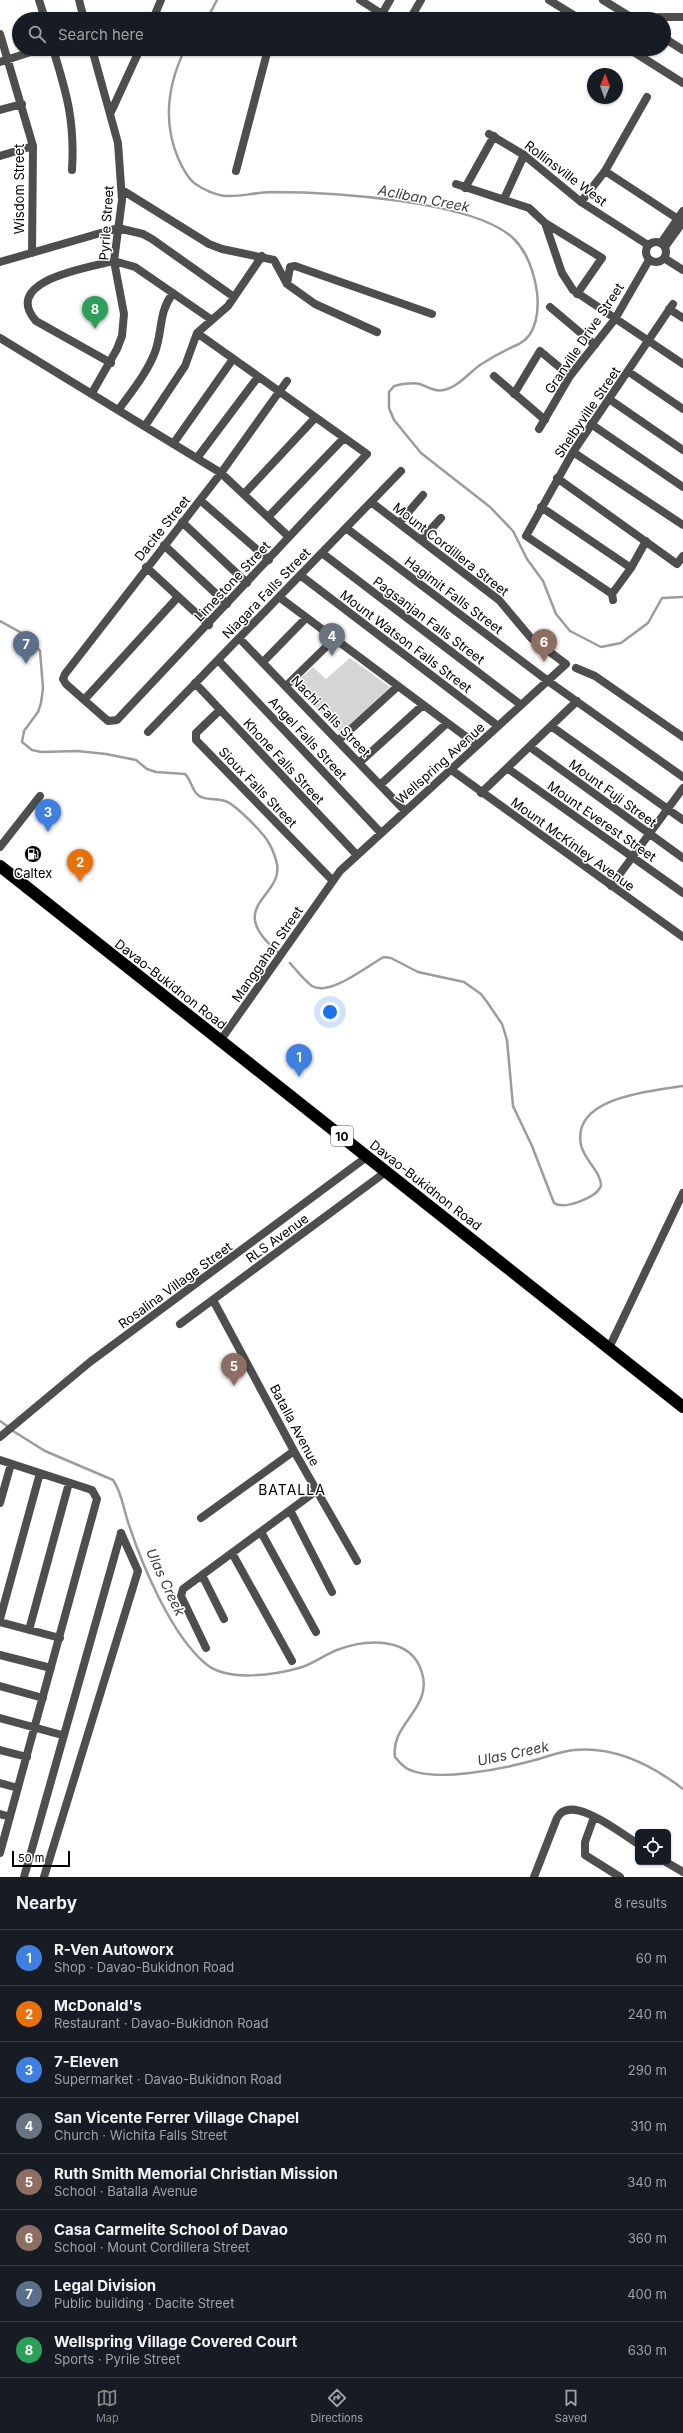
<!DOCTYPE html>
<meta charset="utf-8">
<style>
:root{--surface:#171b24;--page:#20242c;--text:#f1f3f6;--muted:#9ea1a6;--line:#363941;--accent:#858687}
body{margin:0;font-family:Inter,sans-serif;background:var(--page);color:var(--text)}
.controls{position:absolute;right:12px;bottom:12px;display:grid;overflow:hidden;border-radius:6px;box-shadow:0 1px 3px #0004}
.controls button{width:36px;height:36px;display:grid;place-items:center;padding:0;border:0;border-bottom:1px solid var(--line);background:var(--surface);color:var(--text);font:20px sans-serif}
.compass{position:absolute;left:587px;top:68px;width:36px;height:36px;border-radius:50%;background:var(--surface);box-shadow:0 1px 3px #0004;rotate:1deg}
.scale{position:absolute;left:12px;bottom:10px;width:58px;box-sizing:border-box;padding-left:4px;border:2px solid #000;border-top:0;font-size:11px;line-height:14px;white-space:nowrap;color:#000;-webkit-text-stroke:3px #fff;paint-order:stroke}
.you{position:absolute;left:330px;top:1012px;width:14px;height:14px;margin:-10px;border:3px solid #fff;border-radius:50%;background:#1a73e8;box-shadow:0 0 0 6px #1a73e833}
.badge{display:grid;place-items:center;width:26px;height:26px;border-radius:50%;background:var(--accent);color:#fff;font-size:13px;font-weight:700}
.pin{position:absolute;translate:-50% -33px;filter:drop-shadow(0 1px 2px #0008)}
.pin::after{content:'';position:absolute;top:21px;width:14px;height:12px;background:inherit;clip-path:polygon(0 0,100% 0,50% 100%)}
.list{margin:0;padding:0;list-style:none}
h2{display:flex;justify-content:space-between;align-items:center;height:52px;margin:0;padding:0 16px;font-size:17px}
h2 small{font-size:13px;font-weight:400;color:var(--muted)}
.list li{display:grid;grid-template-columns:26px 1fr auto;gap:12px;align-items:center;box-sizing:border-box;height:56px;padding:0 16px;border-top:1px solid var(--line)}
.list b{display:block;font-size:15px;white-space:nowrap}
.list p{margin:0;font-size:13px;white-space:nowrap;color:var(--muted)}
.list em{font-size:13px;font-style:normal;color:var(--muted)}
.icon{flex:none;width:22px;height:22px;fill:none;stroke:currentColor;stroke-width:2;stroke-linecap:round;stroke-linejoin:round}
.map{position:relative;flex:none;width:683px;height:1877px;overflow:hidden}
.search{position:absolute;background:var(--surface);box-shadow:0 1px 3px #0004;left:12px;right:12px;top:12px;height:44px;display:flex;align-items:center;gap:10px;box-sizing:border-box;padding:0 14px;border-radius:22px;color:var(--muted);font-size:15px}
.sheet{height:500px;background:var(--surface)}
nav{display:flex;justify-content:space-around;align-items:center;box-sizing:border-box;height:56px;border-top:1px solid var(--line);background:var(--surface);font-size:11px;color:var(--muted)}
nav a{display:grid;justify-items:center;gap:2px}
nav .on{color:var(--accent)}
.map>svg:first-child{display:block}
.green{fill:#d5d5d5}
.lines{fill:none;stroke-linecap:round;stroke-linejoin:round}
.stream{stroke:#9c9c9c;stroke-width:2.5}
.highway-casing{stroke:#dbdbdb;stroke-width:13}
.street{stroke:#4e4e4e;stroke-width:8}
.highway{stroke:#000;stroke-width:12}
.labels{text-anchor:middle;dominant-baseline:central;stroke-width:3;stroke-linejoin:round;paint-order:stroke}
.shield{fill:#fff;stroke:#4c4c4c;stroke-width:1}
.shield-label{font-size:12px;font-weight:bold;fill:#000}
.street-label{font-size:13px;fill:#000;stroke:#fff}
.poi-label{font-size:13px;fill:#000;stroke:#fff}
.water-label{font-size:14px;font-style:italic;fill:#3d3d3d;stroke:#fff}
.neighbourhood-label{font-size:14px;letter-spacing:1px;fill:#000;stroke:#fff}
</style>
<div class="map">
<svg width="683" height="1877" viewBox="0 0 683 1877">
<rect width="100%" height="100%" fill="#fff"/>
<path class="green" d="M350,658L390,687L341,734L294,685L313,667L326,679Z"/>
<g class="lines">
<path class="stream" d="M207,19L217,0
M185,49C168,84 163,122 178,158C182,167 187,177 194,183C226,205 239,193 272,192C327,192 475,200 514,239C528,253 534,272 537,292C539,310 537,335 519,344C505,350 492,357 480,365C469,373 458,387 444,390C435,392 428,387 420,384C411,382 403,384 394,386L389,392V408L394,420L421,453L490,507L513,531L527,559L543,581L556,614L570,631L601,647L621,643L648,623L662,598L683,597
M0,621L29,637L40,651L43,688L41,703L38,712L24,731L22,742L32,750L41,752L77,751L106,754L136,760L147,769L156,772L185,774C191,780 191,787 196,793C202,801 216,798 225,801C235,804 261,831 267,840C271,846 274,853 276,860C288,897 221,904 278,952
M290,963C297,971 304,980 312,986C330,997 368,965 384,957L391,958L418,972L464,982L481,994L487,1002L502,1024L507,1040L513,1106L532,1146L554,1203C564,1210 596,1198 601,1186C601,1171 584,1160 581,1145C571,1097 651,1091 683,1086
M0,1421L7,1426
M13,1431L45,1451L113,1480C122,1493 123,1507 128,1522C142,1565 171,1635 206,1664C227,1682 274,1675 299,1668C313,1664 324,1655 337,1650C366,1639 412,1636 422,1673C433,1708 390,1724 395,1757C398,1761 402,1765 406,1768C433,1784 506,1768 535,1760C547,1757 561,1751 574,1750C614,1746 652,1765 683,1789"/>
<g class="highway-casing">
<path id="highway" d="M0,866L683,1407"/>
</g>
<path class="street" d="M39,0L45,19
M79,0L84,19
M360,0L382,14L390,0
M549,0L580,19
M603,0L634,19
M153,19L161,0
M410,19L421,0
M652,19L659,17H683
M0,34L33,146L32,253
M664,38L683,50
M53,49C67,94 75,122 72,170
M629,49L683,83
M0,62L40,49
M0,110L22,104
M111,112L140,49
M489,134L524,155L581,202L648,245
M0,156L33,146
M236,171L268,49
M605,171L678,219
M456,184L529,208L545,223L602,258L577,294
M465,188L494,136
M122,190L209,244L222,249L274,260L287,284L315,304L377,332
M504,199L524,155
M581,202L605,171L647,97
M545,223L562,273L573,290L683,364
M646 252a10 10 0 1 1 20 0a10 10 0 1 1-20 0Z
M661,243L683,211
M665,247L683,222
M664,258L683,270
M0,262L118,228L143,234L152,239L234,297
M287,284L290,267L295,266L432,314
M550,307L595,345
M669,309L683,318
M197,333C254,373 311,414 367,454L117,720L108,721L66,684L63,679L65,674L221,473L279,392L287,381
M0,338L221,473L289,537
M111,363L36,321C0,280 91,267 114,261L135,267L212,320
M629,372L683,409
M494,376L545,420
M92,393L117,349L122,336L124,314L114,261L122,200L118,143L92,49
M514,394L540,351L570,376
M609,399L683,450
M119,409C132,391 147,373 155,352C163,330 158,313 173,293
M591,424L683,487
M145,426L185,366L197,333L228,306L262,256
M539,429L570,376L615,319L649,260
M173,444L233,359
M573,452L683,525
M197,458L258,377
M557,478L677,564L683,556
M245,493L315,418
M200,500L269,560
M541,507L631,568
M269,516L344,438
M182,522L247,583
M399,523L423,495
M346,528L548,681L683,777
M421,540L441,518
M164,545L227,604
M322,553L521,705
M146,567L209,625
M300,575L498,726
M612,594L526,536L573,452L673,304
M279,597L477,745
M613,600L612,594L631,568L646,541
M239,638L405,811
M218,660L381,833
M263,662L306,618
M576,668L595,676L683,737
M195,683L356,854
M286,686L334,639
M84,700L178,597
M220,710L196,733V740L332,880
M551,726L683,820
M148,732L401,471
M338,741L398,686
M530,747L683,858
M359,763L423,705
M507,768L683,893
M450,769L683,937
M380,785L447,723
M481,793L577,701
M0,847L40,796
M611,886L683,788
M220,1041L340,871L566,664L531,638L499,600L371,502
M213,1300L294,1451L357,1561
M180,1324L387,1171
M609,1348L683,1193
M0,1437L90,1362L368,1156
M0,1460L92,1490L97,1499L0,1853
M0,1503L11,1464
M290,1510L332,1592
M201,1518L294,1451
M261,1532L316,1632
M232,1553L292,1661
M202,1575L224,1619
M0,1619L40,1473
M0,1622L60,1638
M29,1630L69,1483
M206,1648L181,1596L183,1589L316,1491
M0,1655L51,1668
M0,1686L43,1698
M0,1718L62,1735
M0,1750L27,1757
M0,1783L18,1788
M0,1814L10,1817
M594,1817L585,1842V1855L620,1877
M666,1862L683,1872
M24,1877L121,1533
M44,1877L138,1571L121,1533
M534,1877L557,1818C570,1792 622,1834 638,1844"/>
<use href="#highway" class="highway"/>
</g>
<defs>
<g id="fuel-disc" transform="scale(0.9)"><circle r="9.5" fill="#000" stroke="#fff"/><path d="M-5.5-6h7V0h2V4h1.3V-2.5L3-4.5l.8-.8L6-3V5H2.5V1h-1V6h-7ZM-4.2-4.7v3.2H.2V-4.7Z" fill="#fff"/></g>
</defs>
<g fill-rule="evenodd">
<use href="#fuel-disc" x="33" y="854"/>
</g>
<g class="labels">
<rect class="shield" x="331" y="1126" width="22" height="20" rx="3"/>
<g class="shield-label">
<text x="342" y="1136">10</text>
</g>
<g class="street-label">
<text transform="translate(566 173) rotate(37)">Rollinsville West</text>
<text transform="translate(19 189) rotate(-90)">Wisdom Street</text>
<text transform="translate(106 223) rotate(-86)">Pyrile Street</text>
<text transform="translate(584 338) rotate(-56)">Granville Drive Street</text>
<text transform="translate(587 412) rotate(-56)">Shelbyville Street</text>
<text transform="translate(162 528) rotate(-51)">Dacite Street</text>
<text transform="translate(451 549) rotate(38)">Mount Cordillera Street</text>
<text transform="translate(232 581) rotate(-47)">Limestone Street</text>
<text transform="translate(266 593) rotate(-46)">Niagara Falls Street</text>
<text transform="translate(454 595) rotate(37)">Hagimit Falls Street</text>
<text transform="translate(429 620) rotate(37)">Pagsanjan Falls Street</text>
<text transform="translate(406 641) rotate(37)">Mount Watson Falls Street</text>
<text transform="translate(331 716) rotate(46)">Nachi Falls Street</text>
<text transform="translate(308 738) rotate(47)">Angel Falls Street</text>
<text transform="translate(284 761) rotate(47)">Khone Falls Street</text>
<text transform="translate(440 763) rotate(-42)">Wellspring Avenue</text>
<text transform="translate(258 787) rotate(46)">Sioux Falls Street</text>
<text transform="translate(613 793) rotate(36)">Mount Fuji Street</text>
<text transform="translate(602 821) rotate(35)">Mount Everest Street</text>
<text transform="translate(573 844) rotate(36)">Mount McKinley Avenue</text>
<text transform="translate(267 954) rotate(-55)">Manggahan Street</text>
<text transform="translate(171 984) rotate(38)">Davao-Bukidnon Road</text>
<text transform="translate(426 1185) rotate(38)">Davao-Bukidnon Road</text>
<text transform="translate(277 1238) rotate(-36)">RLS Avenue</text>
<text transform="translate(175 1285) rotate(-36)">Rosalina Village Street</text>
<text transform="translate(295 1425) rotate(62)">Batalla Avenue</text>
</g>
<g class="poi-label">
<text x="33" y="873">Caltex</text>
</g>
<g class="water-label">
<text transform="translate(424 198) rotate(11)">Acliban Creek</text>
<text transform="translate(166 1582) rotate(65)">Ulas Creek</text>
<text transform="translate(513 1753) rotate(-12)">Ulas Creek</text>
</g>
<g class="neighbourhood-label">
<text x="292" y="1489">BATALLA</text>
</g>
</g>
</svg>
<div class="controls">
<button><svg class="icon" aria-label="locate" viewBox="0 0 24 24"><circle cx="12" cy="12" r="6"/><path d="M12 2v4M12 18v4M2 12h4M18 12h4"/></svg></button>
</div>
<svg class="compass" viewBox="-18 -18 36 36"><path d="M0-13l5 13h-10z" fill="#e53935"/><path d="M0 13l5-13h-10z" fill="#9ea1a6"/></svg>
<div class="scale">50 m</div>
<div class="you"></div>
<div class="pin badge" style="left:299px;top:1077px;background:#3f7fe0">1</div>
<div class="pin badge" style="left:80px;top:882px;background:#e8710a">2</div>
<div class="pin badge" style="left:48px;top:832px;background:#3f7fe0">3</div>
<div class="pin badge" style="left:332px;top:656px;background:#6b7280">4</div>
<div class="pin badge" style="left:234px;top:1386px;background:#8d6e63">5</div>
<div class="pin badge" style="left:544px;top:662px;background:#8d6e63">6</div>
<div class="pin badge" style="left:26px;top:664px;background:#5c6f8a">7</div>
<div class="pin badge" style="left:95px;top:329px;background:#2e9e5b">8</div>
<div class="search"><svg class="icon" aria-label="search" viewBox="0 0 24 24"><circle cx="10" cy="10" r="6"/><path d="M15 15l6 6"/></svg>Search here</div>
</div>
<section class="sheet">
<h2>Nearby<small>8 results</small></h2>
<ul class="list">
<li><span class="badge" style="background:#3f7fe0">1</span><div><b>R-Ven Autoworx</b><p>Shop · Davao-Bukidnon Road</p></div><em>60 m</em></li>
<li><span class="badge" style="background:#e8710a">2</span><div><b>McDonald's</b><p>Restaurant · Davao-Bukidnon Road</p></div><em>240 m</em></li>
<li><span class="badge" style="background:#3f7fe0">3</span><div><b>7-Eleven</b><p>Supermarket · Davao-Bukidnon Road</p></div><em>290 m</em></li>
<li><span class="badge" style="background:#6b7280">4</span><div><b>San Vicente Ferrer Village Chapel</b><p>Church · Wichita Falls Street</p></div><em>310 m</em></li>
<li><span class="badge" style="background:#8d6e63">5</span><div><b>Ruth Smith Memorial Christian Mission</b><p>School · Batalla Avenue</p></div><em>340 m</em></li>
<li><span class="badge" style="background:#8d6e63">6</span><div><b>Casa Carmelite School of Davao</b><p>School · Mount Cordillera Street</p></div><em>360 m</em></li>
<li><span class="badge" style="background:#5c6f8a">7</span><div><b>Legal Division</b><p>Public building · Dacite Street</p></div><em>400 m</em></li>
<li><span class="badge" style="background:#2e9e5b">8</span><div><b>Wellspring Village Covered Court</b><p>Sports · Pyrile Street</p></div><em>630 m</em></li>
</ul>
</section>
<nav>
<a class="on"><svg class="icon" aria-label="map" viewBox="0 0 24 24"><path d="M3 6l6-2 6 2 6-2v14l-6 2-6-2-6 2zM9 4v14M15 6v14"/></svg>Map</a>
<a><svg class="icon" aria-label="directions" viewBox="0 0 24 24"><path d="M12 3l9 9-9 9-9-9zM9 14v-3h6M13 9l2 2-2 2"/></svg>Directions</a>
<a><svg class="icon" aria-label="saved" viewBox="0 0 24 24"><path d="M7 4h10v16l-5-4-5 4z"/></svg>Saved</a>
</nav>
